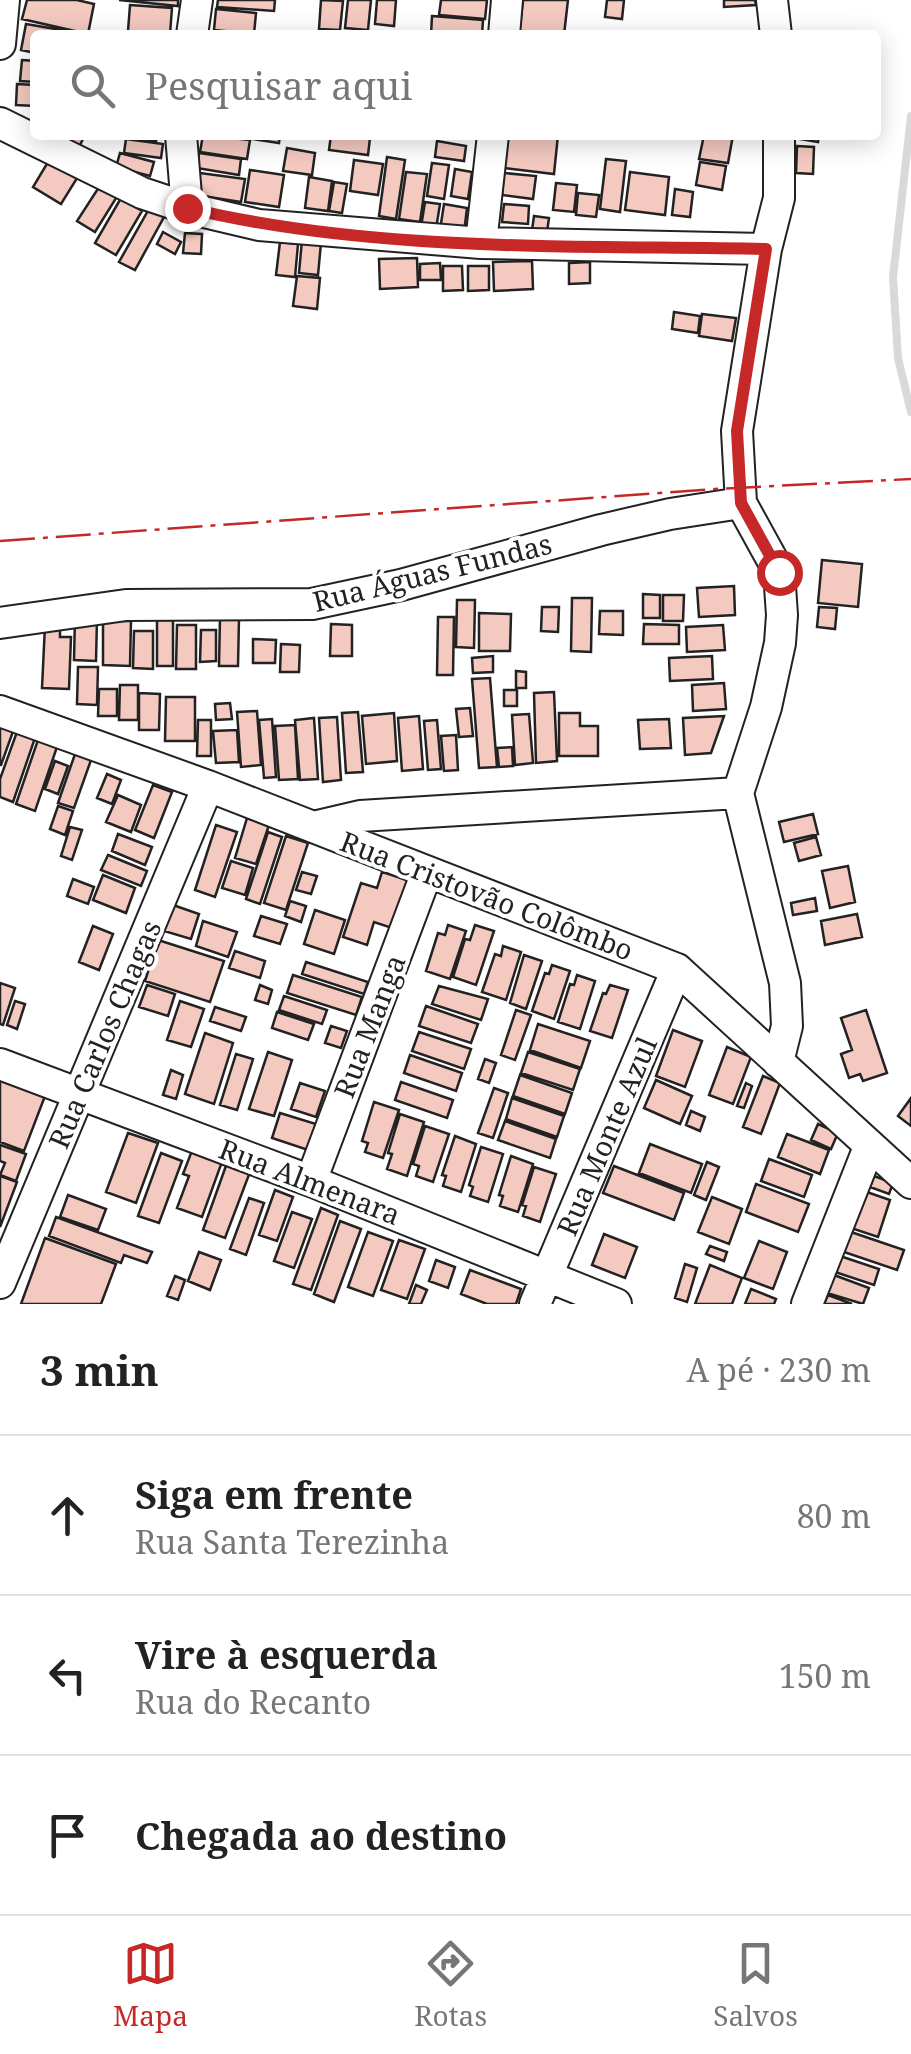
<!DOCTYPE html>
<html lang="pt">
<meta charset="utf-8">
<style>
:root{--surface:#fff;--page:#f6f6f6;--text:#222;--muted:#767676;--line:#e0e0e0;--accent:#c62828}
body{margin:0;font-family:"Noto Serif",serif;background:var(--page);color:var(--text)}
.stop{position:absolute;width:30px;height:30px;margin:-22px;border:8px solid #c62828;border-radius:50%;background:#fff}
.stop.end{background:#c62828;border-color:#fff;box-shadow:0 2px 10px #0008}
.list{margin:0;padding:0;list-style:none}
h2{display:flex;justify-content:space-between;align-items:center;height:130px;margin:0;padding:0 40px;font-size:42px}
h2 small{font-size:32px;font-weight:400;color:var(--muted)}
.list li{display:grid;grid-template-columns:65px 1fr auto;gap:30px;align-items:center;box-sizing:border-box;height:160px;padding:0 40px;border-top:2px solid var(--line)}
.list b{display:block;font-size:38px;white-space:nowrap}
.list p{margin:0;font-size:32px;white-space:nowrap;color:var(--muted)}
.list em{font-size:32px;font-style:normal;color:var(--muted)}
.icon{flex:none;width:55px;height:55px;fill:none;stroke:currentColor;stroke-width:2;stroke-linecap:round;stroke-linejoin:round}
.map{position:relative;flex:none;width:911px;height:1304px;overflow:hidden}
.search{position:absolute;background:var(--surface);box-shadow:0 5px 25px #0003;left:30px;right:30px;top:30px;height:110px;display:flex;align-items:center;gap:25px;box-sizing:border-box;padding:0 35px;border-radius:10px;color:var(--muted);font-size:38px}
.sheet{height:610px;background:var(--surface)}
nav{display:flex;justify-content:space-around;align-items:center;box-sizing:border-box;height:140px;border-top:2px solid var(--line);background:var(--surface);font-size:28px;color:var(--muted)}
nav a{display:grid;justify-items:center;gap:5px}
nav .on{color:var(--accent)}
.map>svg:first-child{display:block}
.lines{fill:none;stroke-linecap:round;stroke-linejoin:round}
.stream{stroke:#d9d9d9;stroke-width:8}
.building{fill:#f3c9c0;stroke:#222;stroke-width:2.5}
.minor-casing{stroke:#222;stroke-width:34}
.minor{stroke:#fff;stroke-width:30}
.power{stroke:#c62828;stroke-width:2.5;stroke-dasharray:35 8 5 8;stroke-linecap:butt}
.route{stroke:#c62828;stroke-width:12}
.labels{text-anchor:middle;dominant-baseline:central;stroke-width:8;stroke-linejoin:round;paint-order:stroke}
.street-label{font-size:28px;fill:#222;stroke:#fff}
</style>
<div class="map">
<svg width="911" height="1304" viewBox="0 0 911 1304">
<rect width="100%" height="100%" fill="#fff"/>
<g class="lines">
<path class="stream" d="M911,116L893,277L898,358L911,412"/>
</g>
<path class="building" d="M27,0H77L94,4L88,34L22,19Z
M119,0H178V6Z
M218,0H275L274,11L217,7Z
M321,0L343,1L340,30L319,29Z
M348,0H371L368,30L345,28Z
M377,0H396L394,26L375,24Z
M441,0H487L485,19L439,15Z
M523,0H568L564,35H519Z
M607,0H624L622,19L605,17Z
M724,0H755L756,5L724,7Z
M130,5L172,8L170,34L128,31Z
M216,9L256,13L254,34L214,30Z
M432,16L483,20L482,35H431Z
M26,24L73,32L72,35H35V53L21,50Z
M22,60L35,61V82L20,81Z
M17,84L35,85V106L16,105Z
M63,135H85L78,149L61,140Z
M113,135H157L156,141Z
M203,135L250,140L247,159L200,152Z
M227,135H280L279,143Z
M331,135L370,138L368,155L329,150Z
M508,135H558L554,174L504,168Z
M704,135H733L728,163L699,159Z
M794,135H819L818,142L794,138Z
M126,139L163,144L161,158L124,153Z
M437,141L466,146L464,161L435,157Z
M797,146L814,147L813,174L796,173Z
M287,148L315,153L312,175L283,171Z
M120,153L154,162L150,176L116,167Z
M199,153L241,159L239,175L197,168Z
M51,157L79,175L61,204L33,187Z
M387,157L405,160L396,219L379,216Z
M606,159L626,161L620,212L600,209Z
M354,160L383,164L378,195L350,191Z
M700,162L726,166L722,190L696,185Z
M432,163L449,165L444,199L427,196Z
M455,169L472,172L468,199L451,196Z
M250,170L284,175L279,207L245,202Z
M406,172L427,174L420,222L399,219Z
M630,172L669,177L665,215L625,210Z
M200,173L245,179L241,202L196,195Z
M504,173L536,176L533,199L502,195Z
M309,177L332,181L328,211L305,208Z
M334,182L347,184L342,213L329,211Z
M556,183L577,185L574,212L553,210Z
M101,184L118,195L95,232L77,221Z
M675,189L693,192L690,217L672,215Z
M578,193L599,195L596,217L576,215Z
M121,198L142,211L116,255L95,243Z
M425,202L440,204L436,229L421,227Z
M444,204L467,208L464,233L440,230Z
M504,204L529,206L528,224L502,222Z
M149,209L164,217L135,270L119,262Z
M534,216L549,218L547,232L532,230Z
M163,232L181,242L175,254L157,244Z
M185,233L202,234L201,254L183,253Z
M302,240L321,243L318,275L299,273Z
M280,242L298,244L295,277L276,275Z
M417,258L418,287L380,289L379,259Z
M532,261L533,289L494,291L493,262Z
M590,262V283L569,284V263Z
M440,263L441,280H420V264Z
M443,266H462L463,290L443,291Z
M468,266H489V290L468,291Z
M297,276L320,278L317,309L293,306Z
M674,312L700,316L698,333L672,329Z
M702,314L736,318L732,341L699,336Z
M822,560L862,564L858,607L818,603Z
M734,586L735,615L699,617L697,588Z
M643,594L660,595V618H643Z
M663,595H684L683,621H663Z
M572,598H592L591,652L571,651Z
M457,600H475L474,648L456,647Z
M542,607H559L558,632L541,631Z
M819,607L837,608L835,629L817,627Z
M600,611H623V635L599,634Z
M479,613L511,614L510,651H479Z
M75,617L97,618L96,661L74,660Z
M438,617H454L453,675H437Z
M220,618H239L238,666H219Z
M157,620H173V666H157Z
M103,621H131L130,666L103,665Z
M331,624L352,625V656H330Z
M644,624L679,625V644H643Z
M45,625L60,626V637H71L69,689L42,688Z
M177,625H196V669H176Z
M723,625L725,650L687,652L686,627Z
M201,630H216V661L200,662Z
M134,631H153V669L133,668Z
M253,639L276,640L275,663H253Z
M281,644L300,645L299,672H280Z
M493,656V672L473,673L472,658Z
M712,656L713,679L670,681L669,658Z
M78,667H98L97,705L77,704Z
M516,671L526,672V688H516Z
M490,678L497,767L479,768L472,679Z
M724,683L726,709L693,711L692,685Z
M120,685H138V720H119Z
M99,689H117V716H98Z
M504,690H517V706H504Z
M554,692L557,761L536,763L534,693Z
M139,693L160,694L159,730H139Z
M166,697H195V741H165Z
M230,703L232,719L216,720L215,704Z
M470,708L473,736L459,737L456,709Z
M257,711L261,765L241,767L237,712Z
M358,712L363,772L346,773L342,713Z
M394,713L397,761L366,764L362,716Z
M559,713H580V726H598V756H559Z
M529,714L533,763L515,765L512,715Z
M419,716L423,769L402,771L398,718Z
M724,716L711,753L685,755L683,718Z
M337,717L341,780L323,782L319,718Z
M0,718L16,723L1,765H0Z
M314,718L318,779L300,780L295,720Z
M272,719L276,777L264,778L259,720Z
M669,719L671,748L640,749L638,720Z
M198,720H211V756H197Z
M437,720L441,769L428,770L424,721Z
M295,725L298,779L279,780L275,726Z
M18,729L36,735L13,802L0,797V779Z
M237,730L239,762L216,763L213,731Z
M456,735L458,770L444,771L441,736Z
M39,737L58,744L35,811L16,804Z
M512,747L513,766L499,767L497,748Z
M75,754L91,760L74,808L58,803Z
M55,761L68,766L58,794L45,789Z
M107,774L121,780L112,804L97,798Z
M153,785L172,792L154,838L135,830Z
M118,795L141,805L131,832L106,822Z
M58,806L73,811L65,835L50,829Z
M813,814L818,834L784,842L779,822Z
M247,818L269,825L256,864L235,858Z
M216,825L237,832L215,897L195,890Z
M70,827L82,830L72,860L61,856Z
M268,832L282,837L260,904L246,899Z
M118,834L152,847L145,865L112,851Z
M286,836L308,843L286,910L264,903Z
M816,837L821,855L799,861L794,843Z
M108,855L147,871L141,886L101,870Z
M231,861L253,868L245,895L222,888Z
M848,866L855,902L830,908L822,871Z
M302,872L317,876L311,894L296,890Z
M382,872L408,880L392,928L374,922L367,945L343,937L361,883L377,888Z
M103,875L135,888L126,913L93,900Z
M73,879L94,887L88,904L67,896Z
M815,898L817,911L793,915L791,903Z
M290,901L306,906L301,922L285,916Z
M173,905L199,914L191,939L164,931Z
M315,910L345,920L334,954L304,944Z
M857,914L862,937L825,945L821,921Z
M261,916L287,924L280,944L254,936Z
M203,921L237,932L228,957L196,946Z
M448,925L466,931L450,979L426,971L438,933L445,935Z
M475,925L494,931L476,985L453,977L465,939L470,940Z
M93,926L113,934L99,970L79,962Z
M158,940L224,961L210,1002L145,981Z
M503,946L521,952L506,1000L482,992L495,954L501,956Z
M235,951L265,961L260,978L229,968Z
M524,955L542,961L526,1009L510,1003Z
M306,962L368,982L364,994L302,974Z
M552,965L570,971L554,1019L532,1011L545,973L549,974Z
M293,975L362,997L356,1015L287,993Z
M577,975L595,981L580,1029L558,1022L570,984L574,985Z
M0,983L15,988L3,1025L0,1024Z
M147,985L175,994L168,1016L139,1007Z
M260,985L272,990L268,1004L255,1000Z
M610,985L628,990L612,1038L590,1031L603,993L606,994Z
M439,986L488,999L481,1020L432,1004Z
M284,996L327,1010L322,1024L279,1010Z
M15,1001L25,1004L17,1029L7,1025Z
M180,1001L204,1009L191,1047L167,1040Z
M426,1006L478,1024L471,1043L419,1026Z
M215,1007L246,1017L241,1031L210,1021Z
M516,1010L531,1015L515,1060L501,1055Z
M866,1010L887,1073L863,1081L860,1074L849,1078L841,1054L852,1050L841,1018Z
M277,1012L314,1024L308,1040L272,1028Z
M538,1024L590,1041L581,1068L530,1050Z
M331,1026L347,1031L341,1048L325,1043Z
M673,1030L702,1041L685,1087L656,1076Z
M419,1032L471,1049L464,1069L412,1051Z
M205,1033L233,1043L214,1104L185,1094Z
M727,1047L751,1057L733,1104L709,1095Z
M268,1052L292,1060L274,1116L249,1109Z
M528,1052L580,1069L573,1090L521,1073Z
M236,1054L253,1059L237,1110L220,1105Z
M410,1055L462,1073L456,1091L404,1073Z
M485,1059L496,1063L489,1083L478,1079Z
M171,1070L183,1075L176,1099L163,1095Z
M520,1075L572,1093L565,1114L513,1096Z
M763,1076L780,1083L761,1134L743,1127Z
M0,1080L45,1096L24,1151L0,1142Z
M656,1080L692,1096L680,1124L644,1108Z
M401,1082L453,1100L447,1118L395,1100Z
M300,1083L325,1091L316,1117L291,1109Z
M746,1083L752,1086L744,1108L737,1106Z
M494,1088L508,1093L493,1138L478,1133Z
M512,1098L564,1116L557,1137L506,1119Z
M911,1098V1126L898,1116Z
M374,1102L399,1110L383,1158L365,1152L368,1143L362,1141Z
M691,1111L705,1117L700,1131L686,1125Z
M280,1113L316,1124L308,1150L272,1138Z
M400,1114L424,1122L407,1176L387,1169L392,1154L388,1153Z
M505,1121L556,1139L550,1158L498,1140Z
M818,1124L838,1133L831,1149L811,1140Z
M425,1126L449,1134L433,1182L416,1176L419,1166L413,1164Z
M128,1133L158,1143L136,1203L106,1192Z
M787,1134L829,1150L820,1174L778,1157Z
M455,1136L476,1144L461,1192L443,1186L446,1176L442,1175Z
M650,1144L702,1164L691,1193L639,1173Z
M0,1145L26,1154L16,1181L0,1175L5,1163L0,1161Z
M481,1147L503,1154L488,1202L470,1196L473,1187L469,1185Z
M193,1148L223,1159L202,1217L177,1208L189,1176L183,1174Z
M161,1153L182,1161L159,1223L138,1216Z
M511,1156L533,1164L518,1212L500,1206L503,1196L499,1195Z
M769,1159L812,1175L804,1197L761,1181Z
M707,1162L719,1167L706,1200L694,1195Z
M227,1163L250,1172L225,1238L203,1230Z
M614,1166L684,1193L674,1220L603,1193Z
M534,1167L556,1174L540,1222L523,1216L526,1206L522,1205Z
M0,1176L17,1182L0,1227Z
M874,1176L893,1183L889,1194L870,1187Z
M756,1184L809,1204L798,1232L746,1212Z
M275,1190L293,1197L277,1241L259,1235Z
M864,1191L890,1200L878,1237L851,1228Z
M68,1195L106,1209L98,1230L60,1217Z
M712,1197L742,1209L729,1244L698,1232Z
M249,1198L264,1203L246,1255L230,1249Z
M321,1208L338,1215L311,1290L293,1284Z
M292,1212L312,1219L294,1268L274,1261Z
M56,1217L152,1252L147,1263L124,1255L121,1263L49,1236Z
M340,1221L361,1229L334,1302L314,1294Z
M368,1232L393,1241L373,1296L348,1287Z
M851,1232L904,1250L897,1270L844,1252Z
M604,1234L637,1247L625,1278L592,1265Z
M45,1238L116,1264L101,1304H21Z
M399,1240L425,1249L407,1299L381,1290Z
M759,1241L787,1252L773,1289L744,1278Z
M710,1246L727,1252L724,1261L706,1254Z
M199,1252L221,1260L210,1290L188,1281Z
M840,1256L879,1269L874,1285L835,1272Z
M436,1260L455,1267L448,1288L429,1281Z
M685,1264L697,1268L687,1302L675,1298Z
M710,1265L742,1278L732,1304H695Z
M470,1270L521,1289L516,1304H487L461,1294Z
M834,1275L869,1288L863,1304L827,1293Z
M175,1276L185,1280L178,1300L167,1296Z
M416,1285L427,1290L421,1304H409Z
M751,1289L776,1299L774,1304H745Z
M828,1295L852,1304H824Z"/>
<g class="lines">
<g class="minor-casing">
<path id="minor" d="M772,0L776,35
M192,35L197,0
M504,35L507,0
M0,44L4,0
M0,123L142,193L187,208L259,225L481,243L766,249
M181,135L187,208
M481,243L493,135
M0,623L126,605L312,604L401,585L601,530L670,514L741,503
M0,711L208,786L677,969L911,1183
M313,827L360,816L738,793
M778,1062L787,1026L785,983L738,793L766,707L780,643L782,615L779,572L741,503L737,431L766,249L779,198V135
M0,1064L311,1181L616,1304
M311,1181L427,872
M0,1283L208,786
M535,1304L677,969
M807,1304L869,1147"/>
</g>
<use href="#minor" class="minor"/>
<path class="power" d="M0,541L715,489L911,479"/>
</g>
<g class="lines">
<path class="route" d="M187,208C375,253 574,245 766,249L737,431L741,503L779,572"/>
</g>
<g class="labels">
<g class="street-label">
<text transform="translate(432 572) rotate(-14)">Rua Águas Fundas</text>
<text transform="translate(487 895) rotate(21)">Rua Cristovão Colômbo</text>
<text transform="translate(369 1026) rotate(-69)">Rua Manga</text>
<text transform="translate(104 1034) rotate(-67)">Rua Carlos Chagas</text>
<text transform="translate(606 1136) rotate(-67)">Rua Monte Azul</text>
<text transform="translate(310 1181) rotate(21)">Rua Almenara</text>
</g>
</g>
</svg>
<div class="stop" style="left:779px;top:572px"></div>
<div class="stop end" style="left:187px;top:208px"></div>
<div class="search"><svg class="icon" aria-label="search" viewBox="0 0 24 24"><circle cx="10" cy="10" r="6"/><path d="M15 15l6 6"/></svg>Pesquisar aqui</div>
</div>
<section class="sheet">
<h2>3 min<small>A pé · 230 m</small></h2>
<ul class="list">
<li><svg class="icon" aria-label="ahead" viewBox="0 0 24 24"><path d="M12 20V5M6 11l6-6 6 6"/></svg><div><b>Siga em frente</b><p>Rua Santa Terezinha</p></div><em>80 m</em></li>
<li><svg class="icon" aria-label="left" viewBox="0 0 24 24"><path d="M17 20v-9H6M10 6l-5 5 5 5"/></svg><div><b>Vire à esquerda</b><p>Rua do Recanto</p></div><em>150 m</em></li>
<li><svg class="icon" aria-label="arrive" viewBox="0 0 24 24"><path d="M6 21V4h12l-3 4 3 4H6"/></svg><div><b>Chegada ao destino</b></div></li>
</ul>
</section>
<nav>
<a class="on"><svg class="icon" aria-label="map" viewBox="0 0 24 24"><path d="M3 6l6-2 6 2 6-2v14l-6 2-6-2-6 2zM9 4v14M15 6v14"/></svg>Mapa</a>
<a><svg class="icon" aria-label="directions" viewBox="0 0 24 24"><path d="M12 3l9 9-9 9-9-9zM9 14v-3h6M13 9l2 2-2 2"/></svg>Rotas</a>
<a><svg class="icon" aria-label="saved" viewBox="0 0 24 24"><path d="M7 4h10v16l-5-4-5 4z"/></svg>Salvos</a>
</nav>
